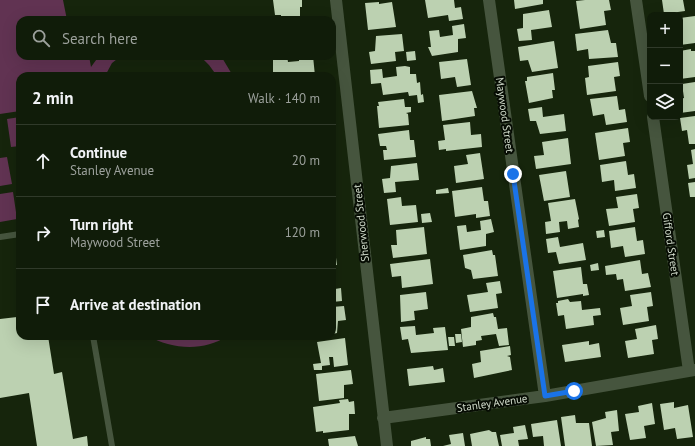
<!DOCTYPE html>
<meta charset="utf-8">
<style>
:root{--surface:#101c09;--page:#192512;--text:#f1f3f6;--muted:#9ca19c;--line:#303a2a}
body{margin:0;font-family:"PT Sans",sans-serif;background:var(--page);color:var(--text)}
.controls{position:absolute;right:12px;top:12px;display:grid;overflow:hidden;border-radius:8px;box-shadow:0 4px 16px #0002}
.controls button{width:36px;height:36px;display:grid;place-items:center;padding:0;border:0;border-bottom:1px solid var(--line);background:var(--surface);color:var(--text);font:20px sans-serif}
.stop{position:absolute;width:12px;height:12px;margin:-9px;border:3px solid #1a73e8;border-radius:50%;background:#fff}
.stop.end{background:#1a73e8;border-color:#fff;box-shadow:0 1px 4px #0008}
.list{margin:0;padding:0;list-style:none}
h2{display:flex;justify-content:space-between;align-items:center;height:52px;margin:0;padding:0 16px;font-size:17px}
h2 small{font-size:13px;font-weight:400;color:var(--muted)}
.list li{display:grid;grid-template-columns:26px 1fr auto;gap:12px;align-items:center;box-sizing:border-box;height:72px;padding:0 16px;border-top:1px solid var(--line)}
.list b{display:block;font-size:15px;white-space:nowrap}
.list p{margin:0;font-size:13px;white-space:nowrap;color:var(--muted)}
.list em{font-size:13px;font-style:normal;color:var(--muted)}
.icon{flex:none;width:22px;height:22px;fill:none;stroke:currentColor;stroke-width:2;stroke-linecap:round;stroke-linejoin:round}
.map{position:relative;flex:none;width:695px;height:446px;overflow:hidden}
.search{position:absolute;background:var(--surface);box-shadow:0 4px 16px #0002;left:16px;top:16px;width:320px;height:44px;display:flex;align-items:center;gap:10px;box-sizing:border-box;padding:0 14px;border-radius:12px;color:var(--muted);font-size:15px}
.panel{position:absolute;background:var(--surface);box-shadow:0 4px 16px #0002;left:16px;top:72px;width:320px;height:268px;border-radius:12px}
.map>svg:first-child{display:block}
.green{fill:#613352}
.building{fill:#bcd1b1}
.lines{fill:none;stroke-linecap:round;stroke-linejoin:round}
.lane{stroke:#46553e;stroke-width:6}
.street{stroke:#46553e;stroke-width:12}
.route{stroke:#1a73e8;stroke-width:5}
.labels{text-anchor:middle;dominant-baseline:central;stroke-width:4;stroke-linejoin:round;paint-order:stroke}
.street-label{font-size:11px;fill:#d1dbcb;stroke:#060c03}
</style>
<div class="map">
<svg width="695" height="446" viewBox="0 0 695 446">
<rect width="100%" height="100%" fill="#16250c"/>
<path class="green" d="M0,0H63L67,20H20V56H89L91,67L99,56H121L112,63L105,76H20V111L0,114Z
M200,56H221L233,76H217L209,65Z
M20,117V146L11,147L7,119Z
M7,157L12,184L0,186V158Z
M13,192L17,219L0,222V194Z
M148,336H227C204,352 171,349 148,336Z"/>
<path class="building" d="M273,0H302V7H300V16L281,18V15H275Z
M425,0H454L455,8L461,7L463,19L449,21L448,15L428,18Z
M514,0H543V4L515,9Z
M585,0H609L611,10L604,11L606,25L580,29L576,1Z
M662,0H683L685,11L664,14Z
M379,2V4L392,2L396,27L368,30L365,3Z
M549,10L552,27L531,30L532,40L519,41L517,29L523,28V14Z
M695,16V43L680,45V18Z
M464,24L466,38L458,39V52L432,56L428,47H431L429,31L439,30L440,37L453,35L452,26Z
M608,30L611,43H616L618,57L589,59L588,49L577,51L575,34Z
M402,34L404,51L395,52L396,61L371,64L369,52L375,51L376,36Z
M554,41L558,68L532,72L528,60L520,61L518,47Z
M691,49V51H695V77L680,79V51Z
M415,51L416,60L407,61L406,52Z
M273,56H287L288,62L299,61V56H313L315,76H273Z
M467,59L471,85L457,87L455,77L441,79L439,62Z
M618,62L620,76L614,77L616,91L587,95L585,78L589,77L588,66Z
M405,66L410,67V74H416L417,83L420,82L421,95L423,94L424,102L418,103L417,95L409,96L408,92L383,95L381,83L371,84L370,70L382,69L383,78L397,76L396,67Z
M553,73L555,90H552L553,98L529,103L525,81H527V77Z
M695,82V111L680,113V99L684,98L682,84Z
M472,91L477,108H474L475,116L442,121L439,95Z
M617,96L619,110L625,109L627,122L606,125L604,114L593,116L590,99Z
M404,99L405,107H411V112L406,113L408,114L409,125L379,128L377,106H379L378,102Z
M542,107L543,117L564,114L566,131L540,134L536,121H530L528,109Z
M695,116V144H689L687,130L682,131L680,118Z
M470,122L471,135L481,134L482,147L446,151V149L439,150L438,141L445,140L443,125Z
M628,128L630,142L623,143L625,156L599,160L595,133Z
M409,130L410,140H414L416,157L384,160L383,150H387L386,146H380L378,134Z
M568,138L571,164L536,169L534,156L544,155L542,142Z
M695,149V178L689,179L687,165L693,164L691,150Z
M480,153L484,179L456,183L454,166L468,164L466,155Z
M626,161L628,175L634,174L636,188L615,191L614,180L602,182L600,165Z
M417,163L419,180L395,182L396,192L384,193L382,179L390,178L391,166Z
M566,171L570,197L544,201L539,175Z
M695,182V197H690L688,183Z
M482,187L484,201H488L490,216L476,218V214L455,217L452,191Z
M448,188L449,193L436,194V190Z
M637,194L639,208L633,209L635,222L609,226L606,209L618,208L616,197Z
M401,197L402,206L416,205L418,222L390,225L387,199Z
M575,199L579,219L578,220L579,227L568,229L567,221L559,222L560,232L546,234L545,222L551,221L548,203Z
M430,213L432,222L422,223L421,214Z
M491,219L494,232L486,234V246L460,250L457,226L466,225L467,232L481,230L480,221Z
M332,224H334L336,237L332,238Z
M424,227L427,254L393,258L391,245H397L396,230Z
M635,227L637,241L643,240L645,254L625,257L623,246L611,248L609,231Z
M604,230L605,237L597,238L596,231Z
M558,237L560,247L583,243L586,260L559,264L556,252L548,253L546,239Z
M334,243L337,265H335V270H332V244Z
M492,250L493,255H495L498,276L473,279L471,270L465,268L463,255Z
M430,259L433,284L402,288L401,276L392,277L390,264Z
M640,260L642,274L648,273L651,287L625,291L623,279L617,280L616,274L606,275L605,266Z
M598,263L599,270L591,271L590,265Z
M581,267L583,284H587L589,295L583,296V294L557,298L553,271Z
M332,276L335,289L341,288L342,301L332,302Z
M500,281L502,293L496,294L498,308L470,312L467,295L488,292L486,283Z
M426,292L428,309L414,311L415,320L401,322L400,295Z
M651,292L653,306L647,307L649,321L623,325L620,308L632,306L630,295Z
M568,299L570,302L581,301L582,310L600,308L601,315L593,316L594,325L566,329L564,315L558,316L556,303H558V301Z
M344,306L346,320L338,321L337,333L332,334V307Z
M493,313L494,317H496L498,329L507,328L509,345L499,346L496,334L481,336L482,340L476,341V345L463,347L461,329L471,327V317Z
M17,317L18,327L20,326V336H48L54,374L62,372L73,439L87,436L88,446H37L29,393L0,398V319Z
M656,325L658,339L652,340L654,354L628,358L625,341L637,339L635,329Z
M415,326L416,335L434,333L433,328L445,327L448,350L411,353L408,339L402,340L400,327Z
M455,334H461L462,342L456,343Z
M448,337H454L455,346H449Z
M345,338L348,365L334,367L333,357H329L330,365L322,366V370H314L313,364L321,363L317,342Z
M589,341V345L599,343L601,357L565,362L562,345Z
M510,346L511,355L507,356L510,357L512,370L474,378L472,364L481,362L480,351Z
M433,366L434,370L443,368L445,382L409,386L407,369Z
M351,370L353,384L344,385V398L319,401L316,374Z
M348,399L349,402L354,401L355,414H349V430L323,433V431L316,432L313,407L340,403L339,400Z
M674,402V408L688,405L693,437L677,439L675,428L664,430L660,404Z
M652,403L655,424L644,426L646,438L630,440L625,414L639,412L638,406Z
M617,410L619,431L611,432L613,445L596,446L592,422L606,418L605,412Z
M575,415L576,423H589L592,446H565L561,417Z
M557,420L561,446H544L543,436L533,437L531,424Z
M525,425L528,439L518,440L519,446H502L500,435L514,433L513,427Z
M489,430L492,432H496L499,446H472L470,434Z
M463,433L465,446H443L451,444L449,435Z
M355,436L358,446H329L328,439Z
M426,437V439H430L431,446H411V441Z"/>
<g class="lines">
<path class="lane" d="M0,237L20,234
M93,336L112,446"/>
<path class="street" d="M336,0L387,446
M489,0L545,396
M636,0L650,96
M653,117L689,371
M383,418L545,396L695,370"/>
</g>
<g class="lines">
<path class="route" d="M513,174L545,396L574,391"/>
</g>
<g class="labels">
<g class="street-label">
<text transform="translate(505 115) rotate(82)">Maywood Street</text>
<text transform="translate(361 223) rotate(-96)">Sherwood Street</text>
<text transform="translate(671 244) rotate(82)">Gifford Street</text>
<text transform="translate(492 403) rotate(-8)">Stanley Avenue</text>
</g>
</g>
</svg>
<div class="controls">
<button>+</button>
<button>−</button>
<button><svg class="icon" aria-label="layers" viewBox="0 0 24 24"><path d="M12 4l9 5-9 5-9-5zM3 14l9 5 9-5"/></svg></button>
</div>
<div class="stop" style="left:574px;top:391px"></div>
<div class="stop end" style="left:513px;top:174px"></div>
<div class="search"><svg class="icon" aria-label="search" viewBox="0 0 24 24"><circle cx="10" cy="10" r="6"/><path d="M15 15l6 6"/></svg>Search here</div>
<section class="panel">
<h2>2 min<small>Walk · 140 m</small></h2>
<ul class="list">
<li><svg class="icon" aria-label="ahead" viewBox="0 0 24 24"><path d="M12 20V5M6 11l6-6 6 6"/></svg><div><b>Continue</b><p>Stanley Avenue</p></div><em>20 m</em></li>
<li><svg class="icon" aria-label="right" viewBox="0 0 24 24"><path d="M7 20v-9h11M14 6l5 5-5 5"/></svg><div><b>Turn right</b><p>Maywood Street</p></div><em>120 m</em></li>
<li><svg class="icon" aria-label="arrive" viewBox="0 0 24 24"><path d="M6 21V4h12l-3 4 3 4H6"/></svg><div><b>Arrive at destination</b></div></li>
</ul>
</section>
</div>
